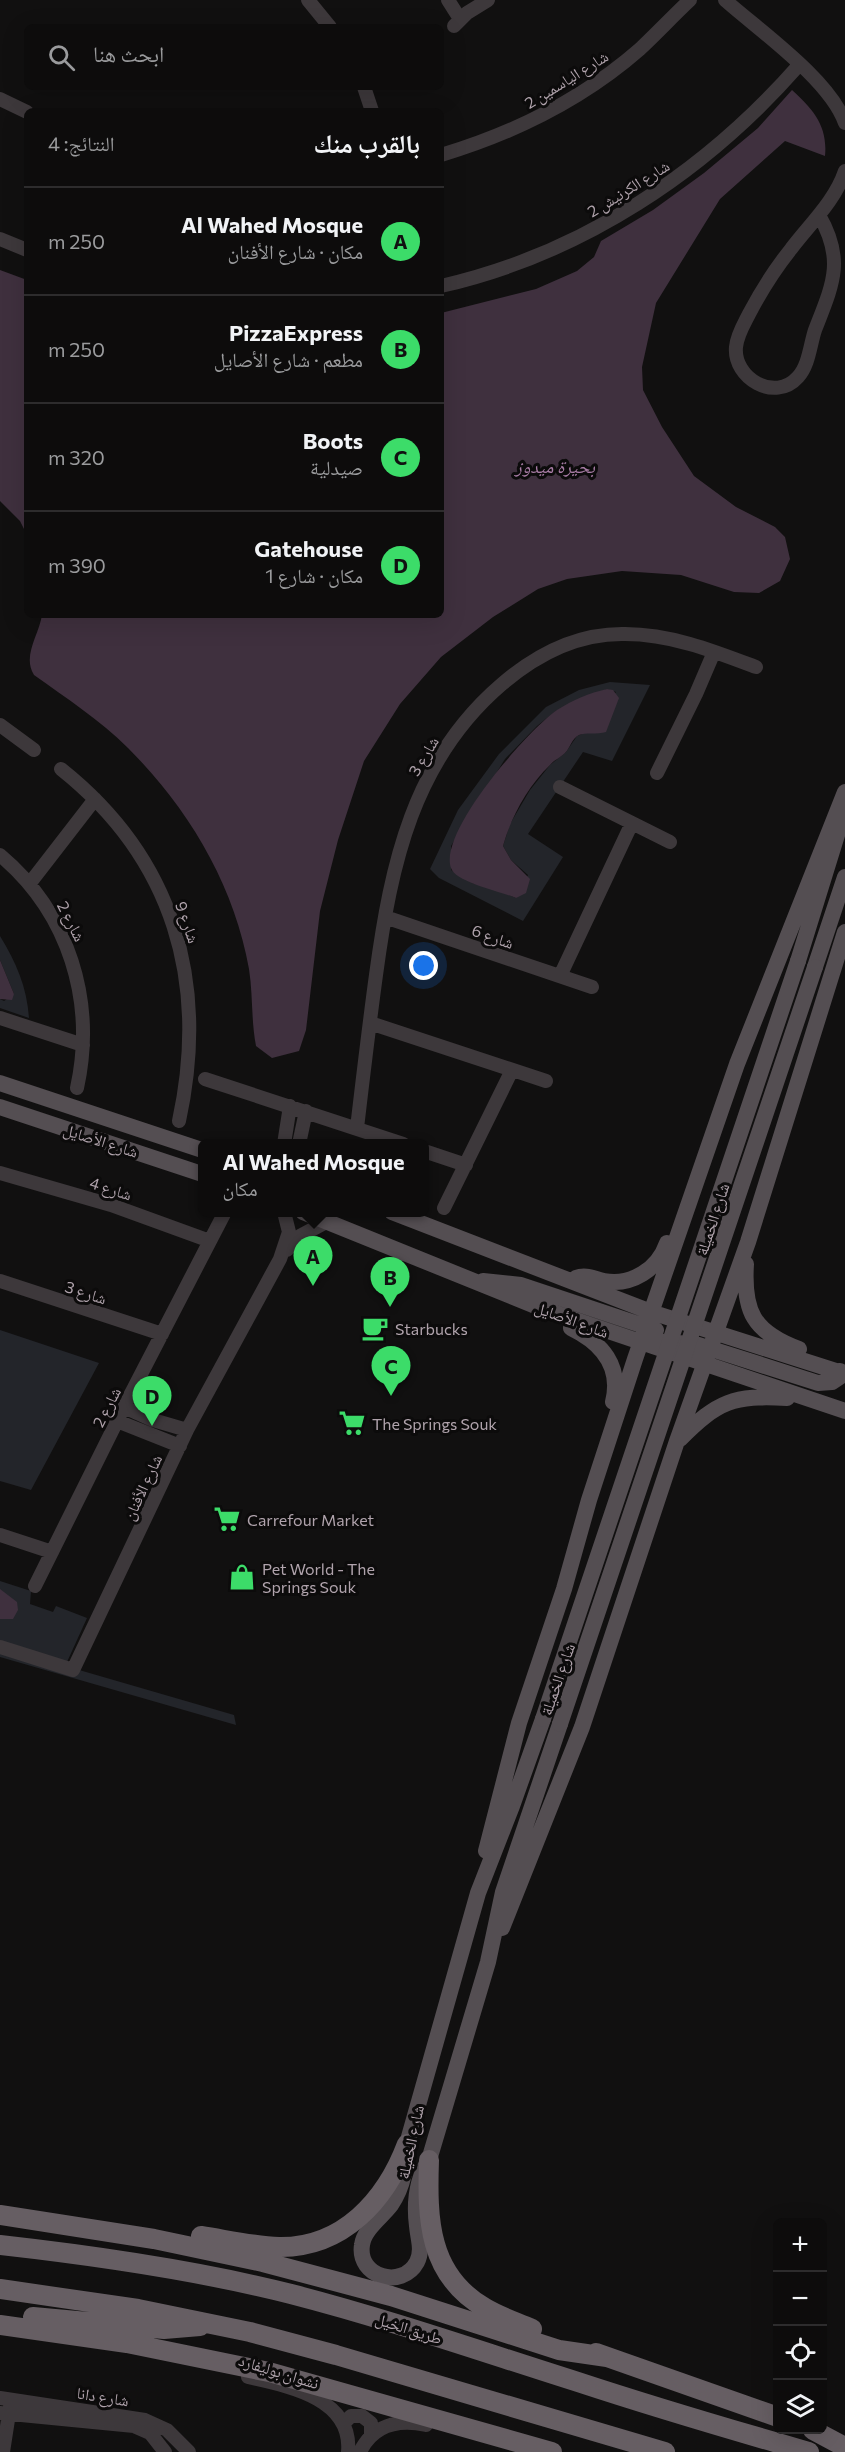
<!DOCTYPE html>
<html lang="ar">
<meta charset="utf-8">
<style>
:root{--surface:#0d0c0c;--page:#1b1a1a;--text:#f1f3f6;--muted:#9a9b9d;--line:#2d2c2d;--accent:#3cdc69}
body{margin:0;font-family:Commissioner,"Noto Naskh Arabic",sans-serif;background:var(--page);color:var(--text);direction:rtl}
.controls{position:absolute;right:18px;bottom:18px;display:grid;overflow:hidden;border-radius:9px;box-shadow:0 6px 24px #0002}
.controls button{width:54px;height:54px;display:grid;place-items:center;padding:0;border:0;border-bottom:2px solid var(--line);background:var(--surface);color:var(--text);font:30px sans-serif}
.you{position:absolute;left:424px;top:966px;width:21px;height:21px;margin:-15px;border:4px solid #fff;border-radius:50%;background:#1a73e8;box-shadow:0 0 0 9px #1a73e833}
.badge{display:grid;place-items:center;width:39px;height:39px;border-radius:50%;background:var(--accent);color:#111;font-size:20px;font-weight:700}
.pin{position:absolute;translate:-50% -50px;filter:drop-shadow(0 2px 3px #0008)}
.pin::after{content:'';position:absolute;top:32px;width:21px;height:18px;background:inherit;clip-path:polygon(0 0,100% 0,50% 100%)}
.popup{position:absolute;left:198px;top:1139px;width:231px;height:78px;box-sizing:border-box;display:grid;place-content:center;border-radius:9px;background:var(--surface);filter:drop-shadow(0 2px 4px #0005);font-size:20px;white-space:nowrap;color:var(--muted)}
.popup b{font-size:22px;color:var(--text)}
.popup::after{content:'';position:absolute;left:50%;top:100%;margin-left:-12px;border:12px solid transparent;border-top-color:var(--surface)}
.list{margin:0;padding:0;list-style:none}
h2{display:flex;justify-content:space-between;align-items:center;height:78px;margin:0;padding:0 24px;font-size:26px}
h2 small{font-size:20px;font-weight:400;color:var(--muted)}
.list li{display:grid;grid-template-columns:39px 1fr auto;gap:18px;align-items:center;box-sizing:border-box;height:108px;padding:0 24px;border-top:2px solid var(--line)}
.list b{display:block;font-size:22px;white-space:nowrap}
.list p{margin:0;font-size:20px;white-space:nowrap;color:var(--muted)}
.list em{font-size:20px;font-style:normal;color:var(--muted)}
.icon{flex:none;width:33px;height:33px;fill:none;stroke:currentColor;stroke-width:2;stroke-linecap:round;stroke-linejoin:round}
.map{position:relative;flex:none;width:845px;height:2452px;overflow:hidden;direction:ltr}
.search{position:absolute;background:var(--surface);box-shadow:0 6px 24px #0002;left:24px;top:24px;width:420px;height:66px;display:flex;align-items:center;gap:15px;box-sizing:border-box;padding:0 21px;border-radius:9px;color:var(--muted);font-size:22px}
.panel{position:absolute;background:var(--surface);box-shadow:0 6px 24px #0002;left:24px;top:108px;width:420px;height:510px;border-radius:9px;direction:rtl}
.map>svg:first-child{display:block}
.green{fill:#23252a;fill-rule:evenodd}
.water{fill:#3f303e}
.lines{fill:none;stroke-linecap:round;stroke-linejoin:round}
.minor{stroke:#3d383b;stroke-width:14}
.major{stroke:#544e52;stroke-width:16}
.highway{stroke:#665e63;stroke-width:20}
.major-bridge{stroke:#544e52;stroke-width:16}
.labels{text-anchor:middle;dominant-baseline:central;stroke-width:6;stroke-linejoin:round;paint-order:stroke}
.street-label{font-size:16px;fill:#b0a3ac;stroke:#0c0b0b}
.poi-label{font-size:16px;fill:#b0a3ac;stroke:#0c0b0b;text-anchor:start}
.water-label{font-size:18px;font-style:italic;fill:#a87ca5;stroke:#0c0b0b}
</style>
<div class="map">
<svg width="845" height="2452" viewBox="0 0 845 2452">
<rect width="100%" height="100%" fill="#111010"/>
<path class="green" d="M610,682L650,685L612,761L583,752L528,834L563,857L523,921L439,878L430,869L458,810L499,754L546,707L579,690ZM607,689L616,692L582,734L577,736L566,752L550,765L530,790L510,824L503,846L511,860L528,875L516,898L498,890L472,883L451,870V846L505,759L537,726L556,711Z
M0,936C16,962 27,987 29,1018L0,1008V999L4,1001L14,994L0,960Z
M0,1330L99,1363L31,1490L0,1481Z
M0,1581L31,1591L30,1604L53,1612L56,1606L87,1618L67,1662L0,1644Z
M0,1647L234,1715L236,1725L0,1657Z"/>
<path class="water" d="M792,90C813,109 828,126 825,156L785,141L720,199L656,303L642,367L643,390L662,427L694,476L736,507L775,527L785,537L790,559L780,581L759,593L734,592L681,575L622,571L567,579L538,589L493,617L441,657L400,704L364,761L338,840L320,911L306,1030L299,1051L272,1058L256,1046C251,1020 253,994 249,969C234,884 188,808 128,748C100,720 66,698 34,675C22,656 39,635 42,615H441V313L536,289L577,271L594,257L601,241L653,210L704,173L758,128Z
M0,270L27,280V535L20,521L0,501Z
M607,689L613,690L619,698L606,732C597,735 585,732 579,735C572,738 570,748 565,753C560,758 554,760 550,765C528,786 511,817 503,846L511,860L530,879L526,893L516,898C502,892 455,882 451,868C438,832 528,730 557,710C573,700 589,693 607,689Z
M0,960L14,994L12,1000L0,999Z
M0,1589L17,1602L18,1610L13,1619H0Z"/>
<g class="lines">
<path class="minor" d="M308,0L330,27
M448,0L460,19
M725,0C760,31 830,80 845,123
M454,26L467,13L488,0
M364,87L372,111
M0,99L27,112
M441,155C514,133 583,99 640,49C657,33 673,16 690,0
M819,215C845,260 833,284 815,330C810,345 809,365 798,377C775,403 733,378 736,347C737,335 744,324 749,314C761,291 775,269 791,249C810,224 835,201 845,171
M0,239L27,250
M441,286C582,254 705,172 799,65
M0,725L34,750
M61,769C174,859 209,982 179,1121
M657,773L696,694L714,652
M560,787L670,842
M0,855C69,913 96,1001 77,1088
M30,883L95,799
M385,917L592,987
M560,976L632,823
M0,1018L83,1045
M370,1023L546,1081
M205,1079L403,1144
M357,1128C363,1077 369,1026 376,975C391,864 413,760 502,684C537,654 578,633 625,634C671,634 714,651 756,667
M284,1144L290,1106
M299,1144L306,1111
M424,1151L466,1165
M0,1173L111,1205L210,1241
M444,1208L512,1070
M287,1250L300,1236L326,1222
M0,1281L162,1334
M124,1407L153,1420L187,1430
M117,1421L180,1446
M0,1535L52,1552
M35,1586L124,1407L225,1212
M0,1647L73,1670L187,1430L280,1259L289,1232L284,1212
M248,2377C288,2386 353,2398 348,2452
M0,2398L145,2420L167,2430L189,2452
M0,2413L134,2426L150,2433L165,2452
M343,2424L351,2416H362L371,2423V2435
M3,2452L10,2407
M360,2452C373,2425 398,2419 426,2425"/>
<path class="major" d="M798,961L842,819
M815,967L845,877
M0,1083L202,1150
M0,1107L202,1174
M303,1212L543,1309L845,1411
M392,1212L651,1312L845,1374
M746,1264C743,1311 753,1332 799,1349
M576,1278C586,1274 594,1279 604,1281C632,1286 658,1269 667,1243
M483,1281L521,1285L656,1330
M571,1328C602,1343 622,1366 613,1402
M656,1341L699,1345L818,1383L832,1382L844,1374L840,1371
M680,1439C718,1401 733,1395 787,1398
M543,1719L512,1806L478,1893L407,2144C406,2166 404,2186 391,2205C382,2217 364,2229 362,2245C357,2277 402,2290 417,2262C423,2250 418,2239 417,2226C414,2203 416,2181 429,2160L488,1962L503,1892L560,1724
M486,1851L519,1723L564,1589L589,1500L635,1359L737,1064L845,792
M502,1928L582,1727L677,1441L748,1242L845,932"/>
<path class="highway" d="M429,2160C427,2219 428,2275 485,2308C500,2317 516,2322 532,2329
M0,2215L154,2239L263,2262L391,2296L559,2350L607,2357
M201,2236C227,2240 253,2246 279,2247C343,2248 386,2200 407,2144
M0,2245C98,2256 196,2270 291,2294C388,2319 483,2352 578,2382C654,2407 732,2430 809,2452
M0,2289L138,2309L250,2332L336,2355L665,2452
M33,2317L164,2329L200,2326
M0,2325L127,2343L269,2372L552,2452
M596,2353L778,2417
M813,2430L845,2447"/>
<path class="major-bridge" d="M543,1719L798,961
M560,1724L815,967"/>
</g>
<defs>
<g id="cafe-bare" transform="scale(2.07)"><path d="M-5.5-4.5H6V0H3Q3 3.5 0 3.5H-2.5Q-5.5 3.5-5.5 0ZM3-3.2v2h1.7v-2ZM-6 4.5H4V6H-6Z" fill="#3cdc69" stroke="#0c0b0b" stroke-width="2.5" paint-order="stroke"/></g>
<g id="supermarket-bare" transform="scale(2.07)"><path d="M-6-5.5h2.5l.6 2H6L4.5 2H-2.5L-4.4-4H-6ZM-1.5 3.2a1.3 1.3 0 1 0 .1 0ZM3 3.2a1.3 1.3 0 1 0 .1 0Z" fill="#3cdc69" stroke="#0c0b0b" stroke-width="2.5" paint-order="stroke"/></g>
<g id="shop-bare" transform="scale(2.07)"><path d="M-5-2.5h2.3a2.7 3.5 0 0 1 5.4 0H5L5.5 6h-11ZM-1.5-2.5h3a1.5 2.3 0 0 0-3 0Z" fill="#3cdc69" stroke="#0c0b0b" stroke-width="2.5" paint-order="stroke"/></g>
</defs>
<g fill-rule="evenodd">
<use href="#cafe-bare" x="375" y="1328"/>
<use href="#supermarket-bare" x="352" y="1423"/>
<use href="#supermarket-bare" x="227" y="1519"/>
<use href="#shop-bare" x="242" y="1577"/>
</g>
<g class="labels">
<g class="street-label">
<text transform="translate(566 79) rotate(-32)">شارع الياسمين 2</text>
<text transform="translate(628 188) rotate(-32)">شارع الكرنيش 2</text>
<text transform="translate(423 756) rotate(-59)">شارع 3</text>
<text transform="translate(72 921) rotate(63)">شارع 2</text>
<text transform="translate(188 922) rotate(71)">شارع 9</text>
<text transform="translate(493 936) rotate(19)">شارع 6</text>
<text transform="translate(101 1140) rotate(18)">شارع الأصايل</text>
<text transform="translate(111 1188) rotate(18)">شارع 4</text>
<text transform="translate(712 1219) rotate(-72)">شارع الخميلة</text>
<text transform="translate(86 1292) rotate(18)">شارع 3</text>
<text transform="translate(572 1319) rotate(20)">شارع الأصايل</text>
<text transform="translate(106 1407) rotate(-63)">شارع 2</text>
<text transform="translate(142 1487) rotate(-65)">شارع الأفنان</text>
<text transform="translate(557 1679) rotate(-71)">شارع الخميلة</text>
<text transform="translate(410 2142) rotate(-78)">شارع الخميلة</text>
<text transform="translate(409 2328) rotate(18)">طريق الخيل</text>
<text transform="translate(279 2371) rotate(17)">نشوان بوليفارد</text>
<text transform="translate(103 2396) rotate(9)">شارع دانا</text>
</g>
<g class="poi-label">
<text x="395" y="1328">Starbucks</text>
<text x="372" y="1423">The Springs Souk</text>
<text x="247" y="1519">Carrefour Market</text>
<text x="262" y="1568">Pet World - The<tspan x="262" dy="18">Springs Souk</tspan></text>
</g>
<g class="water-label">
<text x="555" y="466">بحيرة ميدوز</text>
</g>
</g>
</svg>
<div class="controls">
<button>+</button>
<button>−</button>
<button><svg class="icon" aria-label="locate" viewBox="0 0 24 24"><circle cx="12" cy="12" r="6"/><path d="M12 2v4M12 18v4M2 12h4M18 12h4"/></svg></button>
<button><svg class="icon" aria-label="layers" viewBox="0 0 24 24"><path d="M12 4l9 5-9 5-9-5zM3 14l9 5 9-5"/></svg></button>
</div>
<div class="you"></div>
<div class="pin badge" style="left:313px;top:1286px">A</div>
<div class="popup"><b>Al Wahed Mosque</b>مكان</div>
<div class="pin badge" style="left:390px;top:1307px">B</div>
<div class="pin badge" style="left:391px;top:1396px">C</div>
<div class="pin badge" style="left:152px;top:1426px">D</div>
<div class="search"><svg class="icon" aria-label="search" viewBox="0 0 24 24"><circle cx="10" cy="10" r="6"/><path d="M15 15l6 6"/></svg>ابحث هنا</div>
<section class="panel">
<h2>بالقرب منك<small>النتائج: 4</small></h2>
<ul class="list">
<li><span class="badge">A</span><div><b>Al Wahed Mosque</b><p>مكان · شارع الأفنان</p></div><em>250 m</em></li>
<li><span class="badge">B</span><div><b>PizzaExpress</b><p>مطعم · شارع الأصايل</p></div><em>250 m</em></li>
<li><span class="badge">C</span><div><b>Boots</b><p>صيدلية</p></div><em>320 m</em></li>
<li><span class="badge">D</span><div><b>Gatehouse</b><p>مكان · شارع 1</p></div><em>390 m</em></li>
</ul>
</section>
</div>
